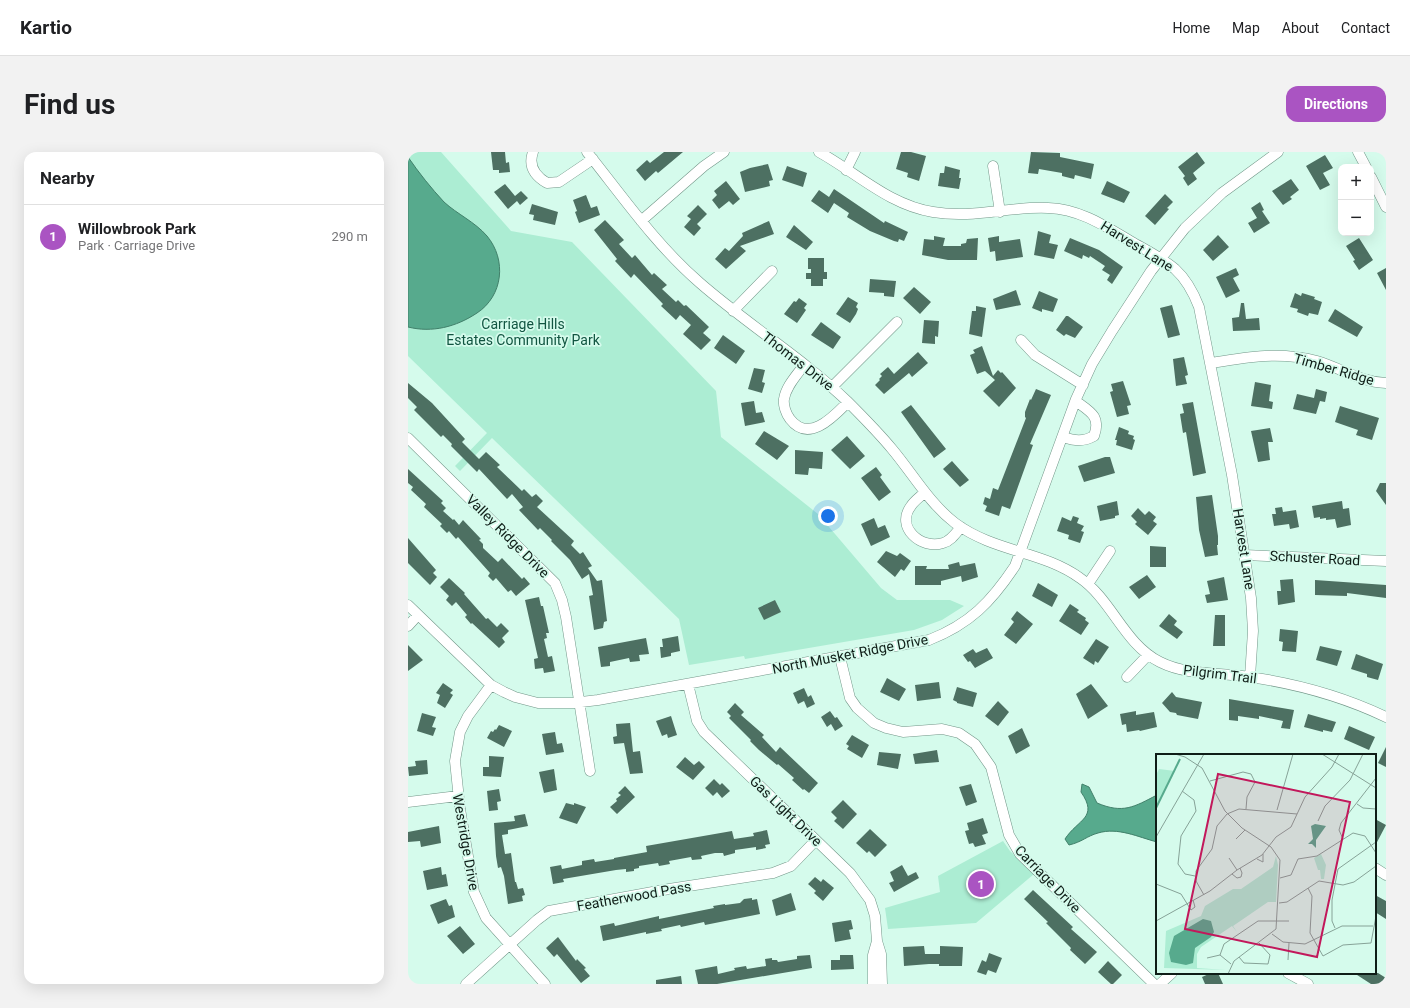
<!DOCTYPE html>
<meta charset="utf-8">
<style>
:root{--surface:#fff;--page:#f2f2f2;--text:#202124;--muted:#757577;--line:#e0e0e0;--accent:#aa54c2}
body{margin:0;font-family:Roboto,sans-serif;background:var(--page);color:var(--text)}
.controls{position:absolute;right:12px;top:12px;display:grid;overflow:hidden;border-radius:8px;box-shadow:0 4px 16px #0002}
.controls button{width:36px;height:36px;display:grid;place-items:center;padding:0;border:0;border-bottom:1px solid var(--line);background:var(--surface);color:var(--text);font:20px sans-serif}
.you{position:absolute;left:420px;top:364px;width:14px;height:14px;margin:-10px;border:3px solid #fff;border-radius:50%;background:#1a73e8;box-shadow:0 0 0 6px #1a73e833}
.badge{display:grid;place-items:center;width:26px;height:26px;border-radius:50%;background:var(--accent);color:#fff;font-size:13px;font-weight:700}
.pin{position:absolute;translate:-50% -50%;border:2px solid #fff;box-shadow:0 1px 4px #0006}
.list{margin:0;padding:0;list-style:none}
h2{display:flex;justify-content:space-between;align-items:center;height:52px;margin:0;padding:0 16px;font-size:17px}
h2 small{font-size:13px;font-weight:400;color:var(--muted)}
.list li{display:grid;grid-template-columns:26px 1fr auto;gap:12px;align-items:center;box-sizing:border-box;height:64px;padding:0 16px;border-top:1px solid var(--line)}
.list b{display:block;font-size:15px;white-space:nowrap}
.list p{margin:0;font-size:13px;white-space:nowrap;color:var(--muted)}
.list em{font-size:13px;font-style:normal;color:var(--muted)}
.map{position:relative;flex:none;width:978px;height:832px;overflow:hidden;border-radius:12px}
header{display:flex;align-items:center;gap:24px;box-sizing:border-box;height:56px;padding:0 20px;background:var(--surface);border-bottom:1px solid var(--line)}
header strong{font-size:19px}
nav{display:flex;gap:22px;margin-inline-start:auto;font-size:14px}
.intro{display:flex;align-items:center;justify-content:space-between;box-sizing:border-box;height:96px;padding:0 24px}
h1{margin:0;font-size:28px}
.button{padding:10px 18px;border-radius:12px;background:var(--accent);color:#fff;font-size:14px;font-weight:700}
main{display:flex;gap:24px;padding:0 24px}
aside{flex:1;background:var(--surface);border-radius:12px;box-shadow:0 4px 16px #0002}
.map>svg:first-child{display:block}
.green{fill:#acedd3}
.water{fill:#57aa8d;stroke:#41806a}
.building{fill:#4d7062}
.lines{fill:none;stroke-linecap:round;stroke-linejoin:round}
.minor-casing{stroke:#729688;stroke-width:11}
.minor{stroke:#fff;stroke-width:10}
.labels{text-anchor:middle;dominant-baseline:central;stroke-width:3.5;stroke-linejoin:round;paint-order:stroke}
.street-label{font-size:14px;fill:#0f1d17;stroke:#d5fbec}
.park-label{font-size:14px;fill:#115541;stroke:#d5fbec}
.inset-river{fill:none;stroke:#57aa8d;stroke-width:2}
.inset-road{fill:none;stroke:#86a297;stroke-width:1}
.view{fill:#c2185b;fill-opacity:0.15;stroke:#c2185b;stroke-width:2}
.inset-edge{fill:none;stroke:#0f1d17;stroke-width:2}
</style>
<header>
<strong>Kartio</strong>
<nav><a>Home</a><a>Map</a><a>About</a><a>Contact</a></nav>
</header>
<div class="intro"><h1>Find us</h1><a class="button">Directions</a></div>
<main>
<aside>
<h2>Nearby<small></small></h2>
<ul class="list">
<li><span class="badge">1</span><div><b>Willowbrook Park</b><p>Park · Carriage Drive</p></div><em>290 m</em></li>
</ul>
</aside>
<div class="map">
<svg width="978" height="832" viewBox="0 0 978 832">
<rect width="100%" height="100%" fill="#d5fbec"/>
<path class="green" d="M0,0H33L103,79L164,90L308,239L313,285L410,362L473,436L489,448H542L556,454L534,468L506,478L337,507L336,504L281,513L271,467L84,286L52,319L47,314L79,281L0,204Z
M595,689L602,699L626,722L568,771L480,777L477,756L532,740L530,724Z"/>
<path class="water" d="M0,5C11,21 23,36 36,50C49,62 67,70 79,84C99,108 95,144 69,161C48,175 24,181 0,175Z
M674,632L681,635L689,651C715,662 726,655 749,643V690C730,685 710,675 690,681C679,684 674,690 661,693L657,687C670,667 691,666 673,640Z"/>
<path class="building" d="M83,0H97L98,11L101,10L102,20L91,21V18H85Z
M256,0H275L250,21L248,19L237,29L228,18L239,8L242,11Z
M493,0H503L518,4L511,29L499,25L500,21L488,17Z
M623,0L652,1V5L686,12L683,27L667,23L666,27L654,24V21L631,17L630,22L620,21Z
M789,0L797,11L785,21L789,27L780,34L775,26L777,24L770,15Z
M917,3L925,16L915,21L922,33L912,38L898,14Z
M360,12L365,28L361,29L362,34L337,40L332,20L342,16Z
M379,14L399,21L395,35L374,28Z
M537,14L552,18L551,26H553L551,37L530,34L532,21H536Z
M883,27L891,38L882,45L884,47L875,53L864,39Z
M318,29L332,47L325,53L321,49L311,57L304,48L309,43L306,39Z
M699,29L722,40L716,51L693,42Z
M97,32L107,44L113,39L120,46L112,53L109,49L100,57L86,40Z
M426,37L476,71L477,69L500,80L496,89L491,87L490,90L486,89L462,79L439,65L441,61L426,51L420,61L403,49L411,38L421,45Z
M757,42L765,50L759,56L761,57L747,73L737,64Z
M178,43L183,56L189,54L192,63L171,71L167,60L169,59L165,48Z
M852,50L856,58L854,59L862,71L846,81L840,71L849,66L843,56Z
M124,52L150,60L147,73L125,68L126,63L121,62Z
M290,53L299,62L289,72L293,76L286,84L276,75L283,67L279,64Z
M197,68L216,88L211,92L224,106L227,103L244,123L246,121L259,133L254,137L268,150L270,148L276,154L278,153L301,175L295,181L303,188L293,198L275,182L283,173L272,163L268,168L253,154L255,152L226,122L223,126L207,109L209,107L186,78Z
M361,69L366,82L332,94L338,99L318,117L307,107L317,96L321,99L335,84L334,81Z
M386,73L405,90L398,98L378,85Z
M630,79L643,83L641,91L650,93L646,107L626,103Z
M810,83L821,95L805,109L795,98Z
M526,84L537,86L535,94H553V92L558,91L559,87L570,86L569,108H540L514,103L516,87L526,88Z
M591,84V90L612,87L615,105L588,109L587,99L582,100L580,86Z
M662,86L691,98L715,115L704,132L699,128L702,123L694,118L697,114L682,104L681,106L675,103L674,107L656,99Z
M951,86L965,108L951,118L945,109L947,108L938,94Z
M400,106H416V120H419V127H415V134H403V127H398V121H403V117H400Z
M828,116L831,123L825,126L832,139L818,146L808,125Z
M978,116V138L969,121Z
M462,127L488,129L486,145L476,144V141L461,140Z
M506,135L523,150L512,162L495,146Z
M608,138L613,153L588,158L585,147Z
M631,139L650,147L645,160L634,157V160L624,156Z
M887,141L893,144L894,141L907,145L906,147L914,150L910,163L901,161L900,164L889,160L890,157L882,155Z
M440,145L450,151L448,155L450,157L448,162L442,171L428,162Z
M391,146L399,152L396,156L398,158L389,171L376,162L386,149L388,150Z
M833,151H836L838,167L851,166L852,178L825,179L824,166L831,165Z
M764,153L772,183L760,186L752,156Z
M568,154L578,156L574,185L561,182L564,159H568Z
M927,157L955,175L949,185L920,169Z
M658,164H660L675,175L667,186L658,182L656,184L648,178Z
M516,168L531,169L530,185L527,184V192L514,191Z
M413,170L433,185L425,197L403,183Z
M315,183L337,199L328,212L306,196Z
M574,194L585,224L590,218L593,221L594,220L608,236L591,255L575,239L587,228L577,219L569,222L562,203L567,201L565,198Z
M510,200L520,211L504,225L501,221L476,242L467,233L472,228L471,227L474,224L472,222L480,215L486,222Z
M776,205L780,223L777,224L779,232L768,234L765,207Z
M346,216L357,218L354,230L357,231L354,241L340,237Z
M715,229L723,253L719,254L721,262L709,265L702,240L705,239L703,232Z
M847,230L863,233L861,249L865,250L864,257L843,254Z
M0,231L24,251L57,287L54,290L71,307L78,300L92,313L89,315L114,339L116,337L124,345L128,342L135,349L129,355L166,389L163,393L172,402L175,400L184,414L180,416L189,429L194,428L199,469L196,470L195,476L186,478L181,444L185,443L181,422L174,427L162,408L143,389L144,388L132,376L130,378L111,358L115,355L104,342L99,347L71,317L69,320L43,294L44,292L35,283L33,285L6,258L9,255L0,246Z
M628,237L643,243L622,292L625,293L602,357L594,354L591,364L577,359L579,354L575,352L577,345L582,347L585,336L590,338L618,266L617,265V260L622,247L623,248Z
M908,237L919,240L917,250L912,249L908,262L885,257L889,242L906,246Z
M346,249L348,261L354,260L357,270L337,274L333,251Z
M785,250L798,321L785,324L778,280L775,281L772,262L776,261L774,252Z
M503,253L538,297L526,306L493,260Z
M932,254L971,266L964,288L948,283L950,278L927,270Z
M711,275L721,279L720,282L726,284L725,287L727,288L724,298L708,293L709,288H707Z
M862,276L865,290H860L862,308L850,310L843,279Z
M356,279L381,294L369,308L347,292Z
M439,284L457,304L442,317L423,298Z
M387,298L415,300L414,317L401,316L400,323L387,322Z
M697,305H702L707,321L676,330L670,314Z
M544,309L561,328L552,335L535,317Z
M468,315L474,323L472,325L483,340L471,349L453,326Z
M0,317L35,349L33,351L38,356L35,359L45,368L46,367L51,373L55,368L73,387L71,388L75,392V396L90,410L94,406L114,427L116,425L122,432L108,444L103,438L100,440L88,426L85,429L80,424L82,421L50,385L48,387L41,379L39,381L32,374L34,372L16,355L18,352L3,338L5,335L0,331Z
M972,331H978V353L968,339Z
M804,343L810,384V393H809L810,403L797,405L791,378L788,345Z
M709,349L711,363L707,364V366L692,369L689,354Z
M934,349L935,357L941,356L943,373L929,376L927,367L918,368V366L912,367V365L906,366L904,354Z
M874,355L875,360L888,358L891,375L882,377L881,372L866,374L864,362H868L867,356Z
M730,356L737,363L741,359L748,365L745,369L749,372L740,383L727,372L729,370L723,364Z
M665,364L671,366L669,371L676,374L673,379L676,380L672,391L660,387L661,383L649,379L654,365L663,369Z
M466,366L470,376L477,373L482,385L463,394L453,372Z
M0,386L28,418L25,421L29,425L22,433L0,411Z
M742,394L758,395V415H742Z
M478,399L489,404L492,401L503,409L496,419L493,417L487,425L469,410Z
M551,410L552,414L567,411L570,425L554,430L553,424L533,429V433H507V414H519L518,417H541L540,413Z
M739,423L748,435L731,447L721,435Z
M816,425L820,448L799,451L797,443L802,442L799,429Z
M41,426L57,441L56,442L78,467L80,466L89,475L93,471L101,479L94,486L97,490L91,496L64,471L63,472L57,465L59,463L48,450L44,454L38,448L41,444L32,435Z
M885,427L887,450L870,453L869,439H873L872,428Z
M907,428L978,433V446L939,441V444L907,443Z
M630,431L650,443L644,455L624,444Z
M131,445L133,454H135L141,481H138L139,486L136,487L140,505L144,504L147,519L136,521L135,516L127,517L126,507L130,506L117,448Z
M367,448L373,460L356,468L350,456Z
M662,452L671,458L669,460L678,466L677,468L681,471L673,483L651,469Z
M609,459L625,472L608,492L596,483L606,470L603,467Z
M761,462L769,469L766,473L775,480L769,487L751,474Z
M807,463H817V494H805Z
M872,477L890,479L888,500L874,499L875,490L871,489Z
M270,484L272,499L263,501V504L253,506L252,495H255L254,487Z
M238,486L241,502L231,503L232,509L222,510L221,506L202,510V514L193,515L190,495Z
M688,487L701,495L690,511L687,509L686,513L675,506Z
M0,493L15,508L0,519Z
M912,494L934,499L929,514L908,508Z
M579,496L585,506L567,516L562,509L560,510L555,503L565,497L568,501Z
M948,502L975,512L970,528L959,525V522L943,517Z
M479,526L498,537L491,549L472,540Z
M531,530L533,546L509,549L507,533Z
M35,531L45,538L42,541L45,543L37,556L29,551L32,543L28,541Z
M683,532L700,554L680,567L668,542Z
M549,535L569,541L565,555L549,551V550L545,548Z
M396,536L400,545L403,543L407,552L399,556L396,549L390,552L385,541Z
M764,540L768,545L794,550L790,567L769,563L768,561L762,560L754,551Z
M821,547L886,558L882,577L873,576L875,569L851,564V567L830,564V569L821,568Z
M590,549L601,560L590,574L577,564Z
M327,551L336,560L333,563L356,583L354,585L368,600L372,595L410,631L401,641L396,637L395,638L384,628L386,626L370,612L369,613L351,598L342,589L343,588L321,566L323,564L319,560Z
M422,559L427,566L429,565L435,574L427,579L423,572L419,575L413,565Z
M728,559V563L746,560L749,575L732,579L731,578L719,580L718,572L714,573L712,562Z
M14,561L28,565L24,575L28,576L25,584L9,579Z
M900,562L928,570L924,580L915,578V580L896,575Z
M263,564L269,583L260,586L259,582L254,584L248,569Z
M222,571L225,600L232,599L235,621L222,622L216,591L206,592L205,585L209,584L208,572Z
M91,573L104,579L96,595L79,586L83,579L85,580L87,577L88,578Z
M941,574L967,585L961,598L936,587Z
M614,576L622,594L608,602L600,584Z
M147,580L149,592L154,591L156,600L138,603L134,582Z
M444,583L461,593L454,606L439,597L441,594L438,592Z
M978,595V615L970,611Z
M529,598L531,610L507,612L505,602Z
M471,600L493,602L490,617L469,613Z
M81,604L96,605L93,625L75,624V615H81Z
M277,605L286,613L291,609L297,615L285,628L268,615Z
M19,608L20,622L1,624L0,615L8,614L7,609Z
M146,617L149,638L136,641L131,620Z
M306,627L312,633L314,631L322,639L314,646L309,640L305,644L297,636Z
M563,632L569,650L558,654L551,635Z
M217,634L227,645L209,662L202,655L209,649L208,647L213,643L210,641Z
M91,637L93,649L89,650L90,658L81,659L79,639Z
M435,648L449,662L435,677L426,669L429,666L423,660Z
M158,651L166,653V651L178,655L169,672L151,666Z
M117,662L120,674L100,678V682L94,683L97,702L103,701L107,730H108L110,737L115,736L117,743L114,744L115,749L100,752L96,724L93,715L90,716L88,704L86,671L107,669L106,664Z
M575,666L580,681L574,683L578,692L567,695L565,691L561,692L557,679L561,678L559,671Z
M967,667L978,673L967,694Z
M31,674L33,691L13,695L12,689L0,690V680Z
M462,677L479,693L467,705L461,699L459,701L448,691Z
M359,678L362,692L357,693L358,696L348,698V695L327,698V701L316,704L315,701H307L293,704L294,707L284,708L283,705L261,709L262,712L251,714L250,711L231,714V716L226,717V719L218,720V717L208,718L155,727L156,730L145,732L142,715L153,713L154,717L174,713V709L186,707L187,710L206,707V706L239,700L238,694L324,679L326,687L346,684L345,681Z
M494,713L500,724L508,720L511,726L486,740L481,731L486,729L482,720Z
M33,715L34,723L38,722L40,734L19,738L15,719Z
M407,725L413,730L415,727L426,736L415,749L406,741L408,739L400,732Z
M625,738L665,775L663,777L689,800L677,812L662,798L663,796L638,771L640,770L616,747Z
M383,741L388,758L368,764L364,748Z
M967,743L978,749V767L967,760Z
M344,746V748L349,747L352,762L297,773L296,770L273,775L272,773L253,777L254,779L238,782V780L195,789L192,774L206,771L207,774L251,764V767L306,756L305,754L317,752V753L332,751L336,747Z
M38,747L41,754L44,753L47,765L30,772L22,753Z
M443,768L445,777L441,778L443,787L427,790L424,771Z
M52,774L67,792L55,802L39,784Z
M150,785L168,809L169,807L178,816L176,817L182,824L173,831L149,802L146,805L138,796Z
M516,794L517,802H532V794L555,795L554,814H531V812H521L496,814L495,795Z
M581,801L594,806L588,821L580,818L578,823L569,820L574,808L578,810Z
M402,803L404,816L309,832H290L287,818L309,814L310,822L327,818L326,816L338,814L339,817L358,814L357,807L364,806V808H369L370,810L389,807V804Z
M432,803H445L446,817L423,818V808H432Z
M700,809L714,823L705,832H703L690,820Z
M803,821H810L815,832H797L794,825Z
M946,821H970L978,826V832H963Z
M273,824L274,832H248V828Z"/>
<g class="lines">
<g class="minor-casing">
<path id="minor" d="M125,0C120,14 127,24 139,31L151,30L185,7
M179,0C215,45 248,93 292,131C339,172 394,206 439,249C455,265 470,280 484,297C505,322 521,351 547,371C586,400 635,399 672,426C704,448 716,492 752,510C780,524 811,520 842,525C890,532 934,544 978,565
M411,0C449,21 481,53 525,60C565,67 601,54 640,56C672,57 697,74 724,90C738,98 754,106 767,117C778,127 786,142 791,155L824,323L843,446L845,479L842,525
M950,0L958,15
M585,14L592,60
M438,18L447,0
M963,25L978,55
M233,69L296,14L316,0
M325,159L364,119
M613,188L627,203L675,233
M803,211C839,205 872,199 909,209C933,216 952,230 978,231
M396,213C389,223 378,234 376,247C375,253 378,262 382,267C401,292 426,264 440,250
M424,235L489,170
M655,285C667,289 675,290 686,284C693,265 683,260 669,250L668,247
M0,286L147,431L154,448L158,465L182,619
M516,341C512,345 506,349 503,354C487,375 513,398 535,391C543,389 548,381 553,375
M837,403L978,409
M680,432L702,399
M0,453L83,533L96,540L107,545L130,551H165L190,548L521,488C562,472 583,450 607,414L668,247L684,212L704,179L743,119L777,76L814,41L870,0
M0,474L10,463
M432,505L442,546L449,556L466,571L478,576L495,580L534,577L551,581L567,592L583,615L601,683L612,702L746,832
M719,525L740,503
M280,532L289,569L296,580L442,721L462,748L467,764L469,789L473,802L474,832
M83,533L60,564L52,580L47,609L52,657L66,740L78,766L137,832
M0,650L50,644
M967,716L978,723
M880,821L900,832
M58,832L129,768L141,759L261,737L365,721L383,714L408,688
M465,832V803L469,789
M752,832L764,821"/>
</g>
<use href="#minor" class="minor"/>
</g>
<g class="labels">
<g class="street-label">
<text transform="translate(729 94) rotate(32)">Harvest Lane</text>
<text transform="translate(390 209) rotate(38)">Thomas Drive</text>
<text transform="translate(926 217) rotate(16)">Timber Ridge</text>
<text transform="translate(100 384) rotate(45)">Valley Ridge Drive</text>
<text transform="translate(836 397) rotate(81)">Harvest Lane</text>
<text transform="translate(907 406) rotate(3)">Schuster Road</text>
<text transform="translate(442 502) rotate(-11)">North Musket Ridge Drive</text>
<text transform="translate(812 522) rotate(7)">Pilgrim Trail</text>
<text transform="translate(378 659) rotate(44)">Gas Light Drive</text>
<text transform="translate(58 690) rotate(80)">Westridge Drive</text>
<text transform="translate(640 727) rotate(46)">Carriage Drive</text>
<text transform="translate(226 744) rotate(-10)">Featherwood Pass</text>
</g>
<g class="park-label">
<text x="115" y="172">Carriage Hills<tspan x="115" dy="16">Estates Community Park</tspan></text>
</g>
</g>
<g transform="translate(748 602)">
<rect width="220" height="220" fill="#d5fbec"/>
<path d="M3,15L19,17L0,55V21ZM165,100L170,111L168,125H165L164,116H162L158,104ZM120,102L122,111L120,148H112L77,172L81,178L76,172L45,193L41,200V214L70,216L8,214L10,177L45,162L49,152L77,135H85L117,113Z" fill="#acedd3"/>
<path d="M159,70L170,72L160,86V94L156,90H152L157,85L155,72ZM47,165L55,167L58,178L55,183L39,194L37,209L30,211L15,208L13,199L18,182Z" fill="#57aa8d"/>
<path class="inset-river" d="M0,54L24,5"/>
<path class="inset-road" d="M19,0L29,3L46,14L69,57L86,74L115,93L124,106L120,175L78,207L72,220M166,0L220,34M54,27L87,18L95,20L99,28L91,43L90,55M26,37L38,46L40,57L25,82L22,110L29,120L39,122M201,50L207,54L220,55M121,56L137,0M162,67L169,52L194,26L207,0M0,83L48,0M80,85L89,76M187,85L183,76L185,69L220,24M73,104L81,116M101,105L107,108V100M76,120L81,124L85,123L86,119L84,114M124,124L135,121L142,105L161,102L197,79L209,82L220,99M0,130L25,140L35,156L39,153L37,146M187,131L198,128L220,112M152,134L156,142L154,179L167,202L187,191L215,189L220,162M48,141L40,127V117L56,95L61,72L71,60L83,55L141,60M123,149L131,148L163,127L187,131M0,167L54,137L81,116L106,101L120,83L135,73L149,43L176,13L183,0M179,174L176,167V146L182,115L220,88M116,180L127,188L149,190L186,172H217M83,203L88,209L112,210L114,201L103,189M51,204L64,201M132,206L133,189M75,210L64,201L68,190L102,167H133"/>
<path class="view" d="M62,20L194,48L161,203L29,175Z"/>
<rect width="220" height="220" class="inset-edge"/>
</g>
</svg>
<div class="controls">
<button>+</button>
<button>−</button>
</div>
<div class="you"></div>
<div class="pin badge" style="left:573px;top:732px">1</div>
</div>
</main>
